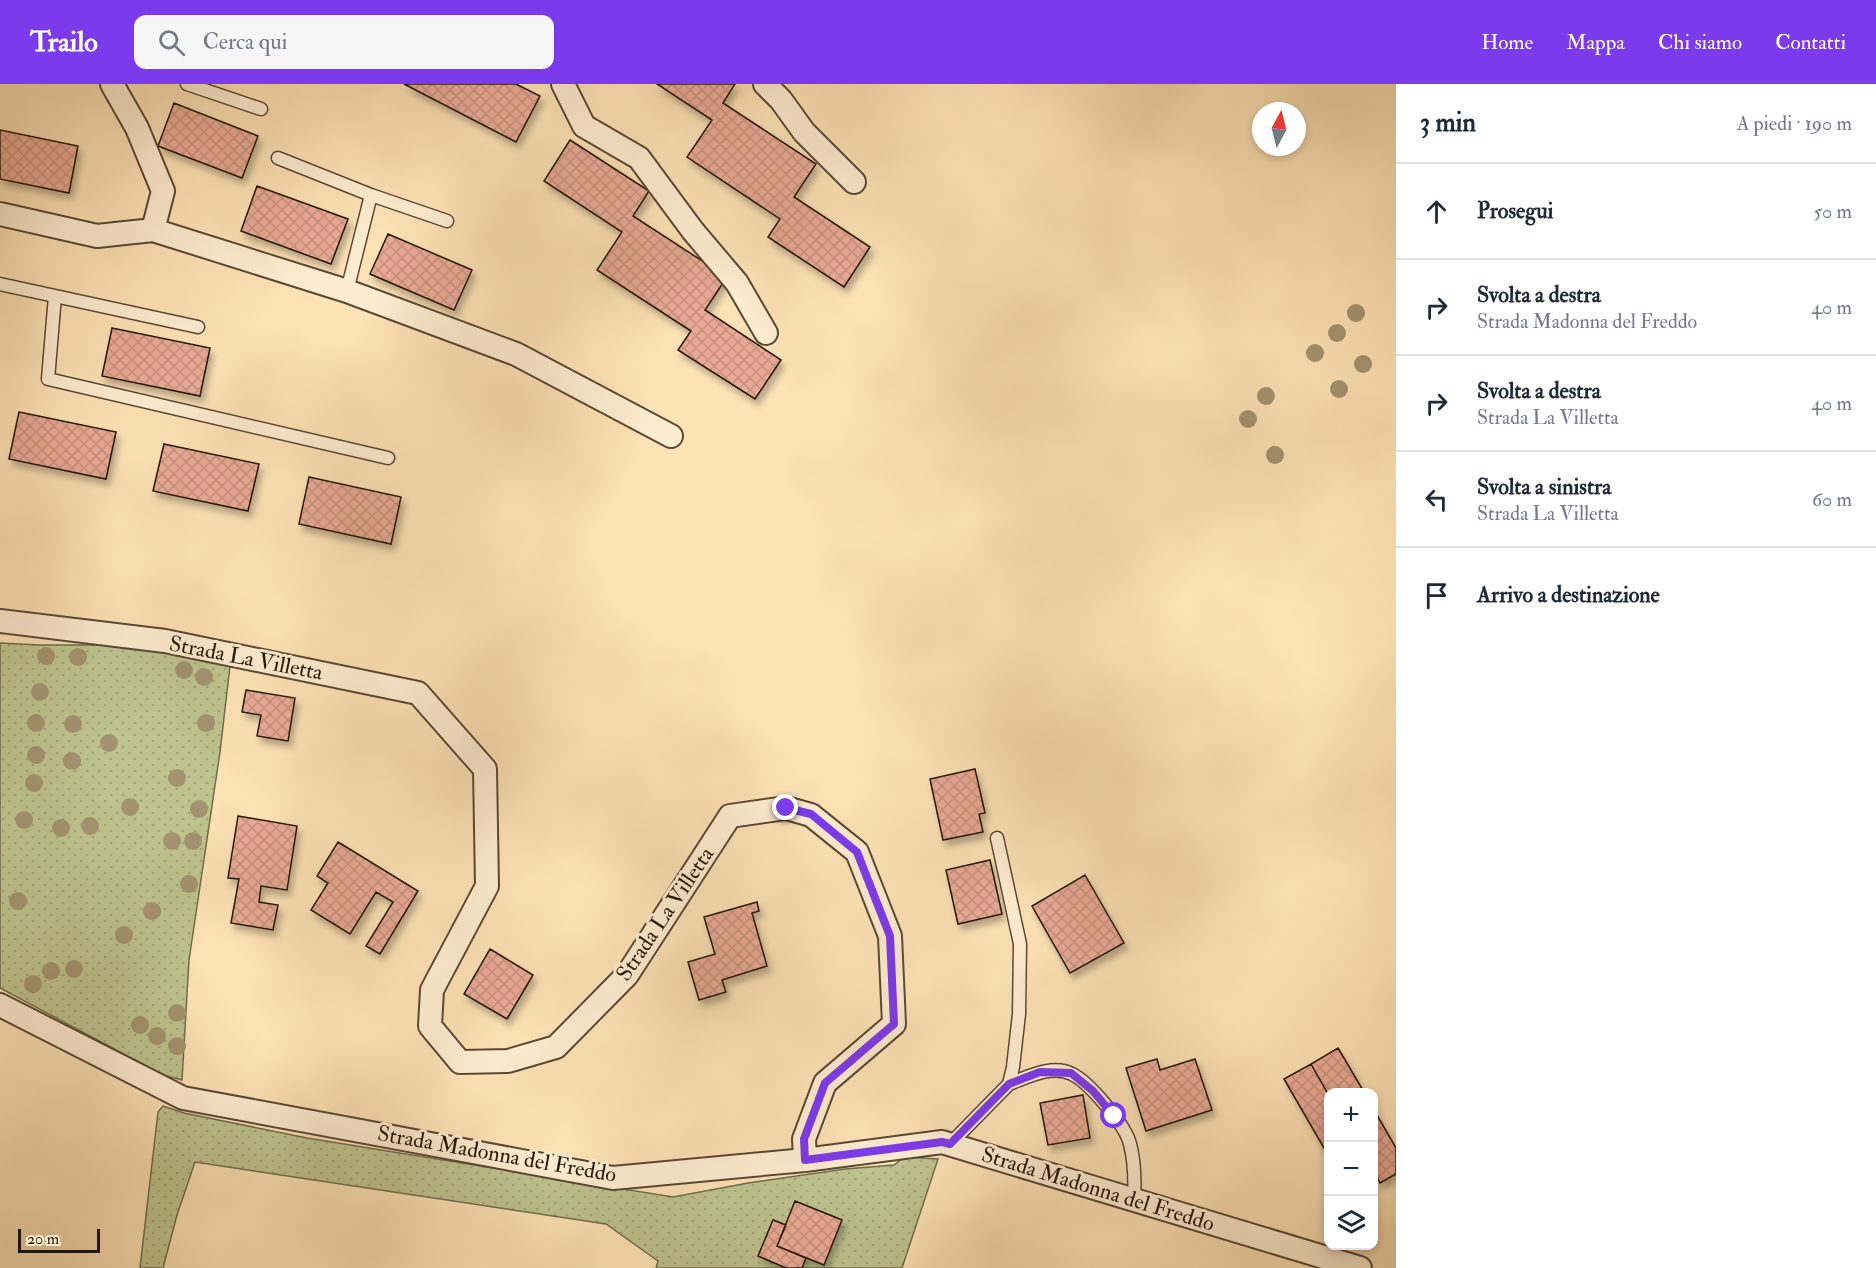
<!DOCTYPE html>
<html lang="it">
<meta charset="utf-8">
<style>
:root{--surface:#fff;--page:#f6f6f7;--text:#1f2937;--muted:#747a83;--line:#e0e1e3;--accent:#7c3aed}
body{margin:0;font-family:"IM FELL Double Pica",serif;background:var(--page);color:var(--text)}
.controls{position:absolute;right:18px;bottom:18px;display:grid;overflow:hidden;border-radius:12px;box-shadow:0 3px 9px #0003}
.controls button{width:54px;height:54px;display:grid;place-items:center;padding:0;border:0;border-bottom:2px solid var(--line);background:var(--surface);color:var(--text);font:30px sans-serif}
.compass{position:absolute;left:1252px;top:18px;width:54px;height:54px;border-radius:50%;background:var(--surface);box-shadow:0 3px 9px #0003;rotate:7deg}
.scale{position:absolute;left:18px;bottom:15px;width:82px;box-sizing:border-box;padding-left:6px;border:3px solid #241608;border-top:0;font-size:16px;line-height:21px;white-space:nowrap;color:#241608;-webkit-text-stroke:4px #feecd0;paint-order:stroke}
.stop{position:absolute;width:18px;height:18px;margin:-14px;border:4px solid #7c3aed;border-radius:50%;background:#fff}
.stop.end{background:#7c3aed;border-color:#fff;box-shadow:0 2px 6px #0008}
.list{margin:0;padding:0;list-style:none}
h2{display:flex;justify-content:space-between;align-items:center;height:78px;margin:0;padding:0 24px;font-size:26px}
h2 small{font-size:20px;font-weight:400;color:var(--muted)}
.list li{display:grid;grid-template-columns:39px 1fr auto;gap:18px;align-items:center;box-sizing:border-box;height:96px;padding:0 24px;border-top:2px solid var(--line)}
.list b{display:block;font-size:22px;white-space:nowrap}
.list p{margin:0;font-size:20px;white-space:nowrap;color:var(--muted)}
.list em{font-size:20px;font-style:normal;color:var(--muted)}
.icon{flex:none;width:33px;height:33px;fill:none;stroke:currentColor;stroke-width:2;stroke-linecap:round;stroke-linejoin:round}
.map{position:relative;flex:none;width:1396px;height:1184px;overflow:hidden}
header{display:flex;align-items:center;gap:36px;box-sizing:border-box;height:84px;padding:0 30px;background:var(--accent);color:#fff}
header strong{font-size:28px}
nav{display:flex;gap:33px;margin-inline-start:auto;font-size:21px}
.search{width:420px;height:54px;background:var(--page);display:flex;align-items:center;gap:15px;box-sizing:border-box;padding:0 21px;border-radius:12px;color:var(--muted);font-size:22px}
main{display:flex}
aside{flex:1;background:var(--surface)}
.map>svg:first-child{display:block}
.green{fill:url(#green-dots);stroke:#716c4c;stroke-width:1.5}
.building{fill:url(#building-cross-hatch);stroke:#241608;stroke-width:1.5;filter:url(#shadow)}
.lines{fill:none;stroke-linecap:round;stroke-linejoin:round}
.service-casing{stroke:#5a4934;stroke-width:15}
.minor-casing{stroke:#5a4934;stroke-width:26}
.service{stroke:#feecd0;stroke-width:12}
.minor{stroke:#feecd0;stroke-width:22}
.tree{fill:#a39370}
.route{stroke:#7c3aed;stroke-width:8}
.labels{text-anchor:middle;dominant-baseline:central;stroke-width:6;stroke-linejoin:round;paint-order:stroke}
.street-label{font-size:22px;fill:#241608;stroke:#feecd0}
</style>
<header>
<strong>Trailo</strong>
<div class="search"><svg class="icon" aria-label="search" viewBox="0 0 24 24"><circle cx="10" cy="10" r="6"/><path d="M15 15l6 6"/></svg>Cerca qui</div>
<nav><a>Home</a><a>Mappa</a><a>Chi siamo</a><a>Contatti</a></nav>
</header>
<main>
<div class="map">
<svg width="1396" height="1184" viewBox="0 0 1396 1184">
<defs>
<pattern id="green-dots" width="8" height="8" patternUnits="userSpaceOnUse" patternTransform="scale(1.5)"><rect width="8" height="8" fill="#bec38f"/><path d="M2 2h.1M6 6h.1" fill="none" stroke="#a3a77a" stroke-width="1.8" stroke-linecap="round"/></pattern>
<pattern id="building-cross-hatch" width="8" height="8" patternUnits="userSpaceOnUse" patternTransform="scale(1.5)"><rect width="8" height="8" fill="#e8a994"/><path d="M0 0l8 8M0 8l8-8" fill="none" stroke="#c7917e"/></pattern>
<filter id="shadow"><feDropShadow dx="3.5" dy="6" stdDeviation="3" flood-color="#0004"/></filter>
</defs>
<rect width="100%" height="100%" fill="#fde2b6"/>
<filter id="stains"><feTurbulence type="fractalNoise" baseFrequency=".00333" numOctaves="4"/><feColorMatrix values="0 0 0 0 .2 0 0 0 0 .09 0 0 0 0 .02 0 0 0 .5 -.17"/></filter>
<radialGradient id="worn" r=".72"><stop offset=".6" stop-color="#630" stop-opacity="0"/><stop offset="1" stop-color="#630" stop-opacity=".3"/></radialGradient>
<path class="green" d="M0,559L40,561H138L230,582L220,668L189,876L182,996L163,991L0,904Z
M163,1022L184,1029L307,1054L673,1113L748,1099L845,1085L894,1081L904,1073L938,1075L902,1184H656L658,1177L606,1140L195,1078L177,1131L163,1184H140L158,1028Z"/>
<path class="building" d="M404,0H516L540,12L516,58Z
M657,0H735L723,19L816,80L794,113L870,163L844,203L768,153L780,135L687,73L712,36Z
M174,19L258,52L242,94L158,62Z
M0,46L78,62L69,109L0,95Z
M570,56L649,107L633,132L727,193L705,226L781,276L755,315L678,266L691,247L597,186L622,148L544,97Z
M257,102L348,135L331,180L241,147Z
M388,150L472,186L454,226L370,190Z
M112,244L210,264L200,312L102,292Z
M19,328L116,348L106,395L9,375Z
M164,360L259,380L248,427L153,407Z
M309,393L401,413L391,460L299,440Z
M246,606L295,614L288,657L257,652L261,631L242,628Z
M975,685L985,729L979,730L983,748L943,756L930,695Z
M238,732L297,742L287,806L261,802L259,818L278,821L273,846L231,839L239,795L228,794Z
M338,758L418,807L380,870L366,862L393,818L376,808L350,850L311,826L328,799L317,792Z
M990,776L1002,830L958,840L946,786Z
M1085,791L1124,859L1070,889L1032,822Z
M757,818L759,827L752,829L767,882L722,896L726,908L699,916L688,878L715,870L704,833Z
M490,865L533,891L507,935L464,910Z
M1338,964L1364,1008H1328V1010L1311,980Z
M1157,975L1160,986L1195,975L1212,1026L1146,1047L1126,984Z
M1311,980L1328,1010V1071L1284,995Z
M1083,1011L1090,1054L1048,1061L1040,1019Z
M1374,1026L1396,1064V1090L1380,1099L1374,1087Z
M795,1117L842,1136L824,1181L777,1162Z
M773,1136L786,1141L777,1162L806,1174L802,1184H786L758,1172Z"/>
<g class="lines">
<g class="service-casing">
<path id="service" d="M187,0L261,25
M278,74L371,111L347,207
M371,111L447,137
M0,200L198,243
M55,212L48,295L388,374
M1009,1000C1028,993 1052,980 1072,990C1089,998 1126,1042 1130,1060C1135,1079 1135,1097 1134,1116
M950,1060L1009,1000L1013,983L1019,930L1020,860L997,754"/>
</g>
<g class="minor-casing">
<path id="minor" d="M563,0L584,42L639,74L693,147L737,199L766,249
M765,0L781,16L804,48L854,98
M0,130L97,152L153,146L163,107L137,44L112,0
M153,146L347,207L516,270L671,352
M0,537L165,557L418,609L485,685L487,802L432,906L430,942L460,978L508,977L556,963L627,891L730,732L786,724L811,731L857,768L890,852L894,940L825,999L804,1055L805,1076
M0,921L183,1014L613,1094L805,1076L942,1058L1360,1184"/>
</g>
<use href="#service" class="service"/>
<use href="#minor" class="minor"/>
</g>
<g class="tree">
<circle cx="1356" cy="229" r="9"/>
<circle cx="1337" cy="249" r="9"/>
<circle cx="1315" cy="269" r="9"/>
<circle cx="1363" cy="280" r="9"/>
<circle cx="1339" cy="305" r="9"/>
<circle cx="1266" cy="312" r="9"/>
<circle cx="1248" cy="335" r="9"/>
<circle cx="1275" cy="371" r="9"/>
<circle cx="46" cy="572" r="9"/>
<circle cx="78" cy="573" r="9"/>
<circle cx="184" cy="586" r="9"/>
<circle cx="204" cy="593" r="9"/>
<circle cx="40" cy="608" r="9"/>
<circle cx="36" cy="639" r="9"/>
<circle cx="206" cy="639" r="9"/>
<circle cx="73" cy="640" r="9"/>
<circle cx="109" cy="659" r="9"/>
<circle cx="36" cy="671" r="9"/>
<circle cx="72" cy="677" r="9"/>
<circle cx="177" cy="694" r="9"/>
<circle cx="34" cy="699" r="9"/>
<circle cx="130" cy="723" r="9"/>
<circle cx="199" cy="725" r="9"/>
<circle cx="24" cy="736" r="9"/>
<circle cx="90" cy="742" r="9"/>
<circle cx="61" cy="744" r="9"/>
<circle cx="172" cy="757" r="9"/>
<circle cx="193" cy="757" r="9"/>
<circle cx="189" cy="800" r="9"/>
<circle cx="18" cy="817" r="9"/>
<circle cx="152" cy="827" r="9"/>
<circle cx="124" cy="851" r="9"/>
<circle cx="74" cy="885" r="9"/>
<circle cx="51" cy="887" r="9"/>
<circle cx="33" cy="900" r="9"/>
<circle cx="177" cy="929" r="9"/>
<circle cx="140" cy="941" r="9"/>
<circle cx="157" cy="952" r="9"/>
<circle cx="177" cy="962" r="9"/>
</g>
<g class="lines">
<path class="route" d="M786,724L811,730L857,768L890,852L894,940L825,999L804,1055L805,1076L942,1058L950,1060L1009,1000L1040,988L1071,989L1093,1007L1114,1032"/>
</g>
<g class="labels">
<g class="street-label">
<text transform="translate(246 574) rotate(11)">Strada La Villetta</text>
<text transform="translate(665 830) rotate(-56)">Strada La Villetta</text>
<text transform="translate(497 1070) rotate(10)">Strada Madonna del Freddo</text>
<text transform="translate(1098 1105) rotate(17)">Strada Madonna del Freddo</text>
</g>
</g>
<rect width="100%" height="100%" filter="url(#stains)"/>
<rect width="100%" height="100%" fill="url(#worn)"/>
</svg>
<div class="controls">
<button>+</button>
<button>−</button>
<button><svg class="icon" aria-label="layers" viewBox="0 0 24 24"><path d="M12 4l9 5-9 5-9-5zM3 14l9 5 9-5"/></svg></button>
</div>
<svg class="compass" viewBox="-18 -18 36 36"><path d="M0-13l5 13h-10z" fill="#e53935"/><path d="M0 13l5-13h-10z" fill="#747a83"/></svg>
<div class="scale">20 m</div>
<div class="stop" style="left:1114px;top:1032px"></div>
<div class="stop end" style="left:786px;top:724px"></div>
</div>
<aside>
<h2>3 min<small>A piedi · 190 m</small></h2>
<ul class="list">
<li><svg class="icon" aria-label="ahead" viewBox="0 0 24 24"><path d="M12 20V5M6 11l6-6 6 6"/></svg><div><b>Prosegui</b></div><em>50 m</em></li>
<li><svg class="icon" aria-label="right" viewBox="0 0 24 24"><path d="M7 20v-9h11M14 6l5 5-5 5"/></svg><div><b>Svolta a destra</b><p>Strada Madonna del Freddo</p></div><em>40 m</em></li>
<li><svg class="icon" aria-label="right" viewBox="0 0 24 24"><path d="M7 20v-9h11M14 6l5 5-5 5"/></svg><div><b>Svolta a destra</b><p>Strada La Villetta</p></div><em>40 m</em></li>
<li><svg class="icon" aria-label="left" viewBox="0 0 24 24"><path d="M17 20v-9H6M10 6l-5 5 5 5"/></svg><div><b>Svolta a sinistra</b><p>Strada La Villetta</p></div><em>60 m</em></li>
<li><svg class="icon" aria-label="arrive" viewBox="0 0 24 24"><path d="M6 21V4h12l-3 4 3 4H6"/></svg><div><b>Arrivo a destinazione</b></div></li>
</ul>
</aside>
</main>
